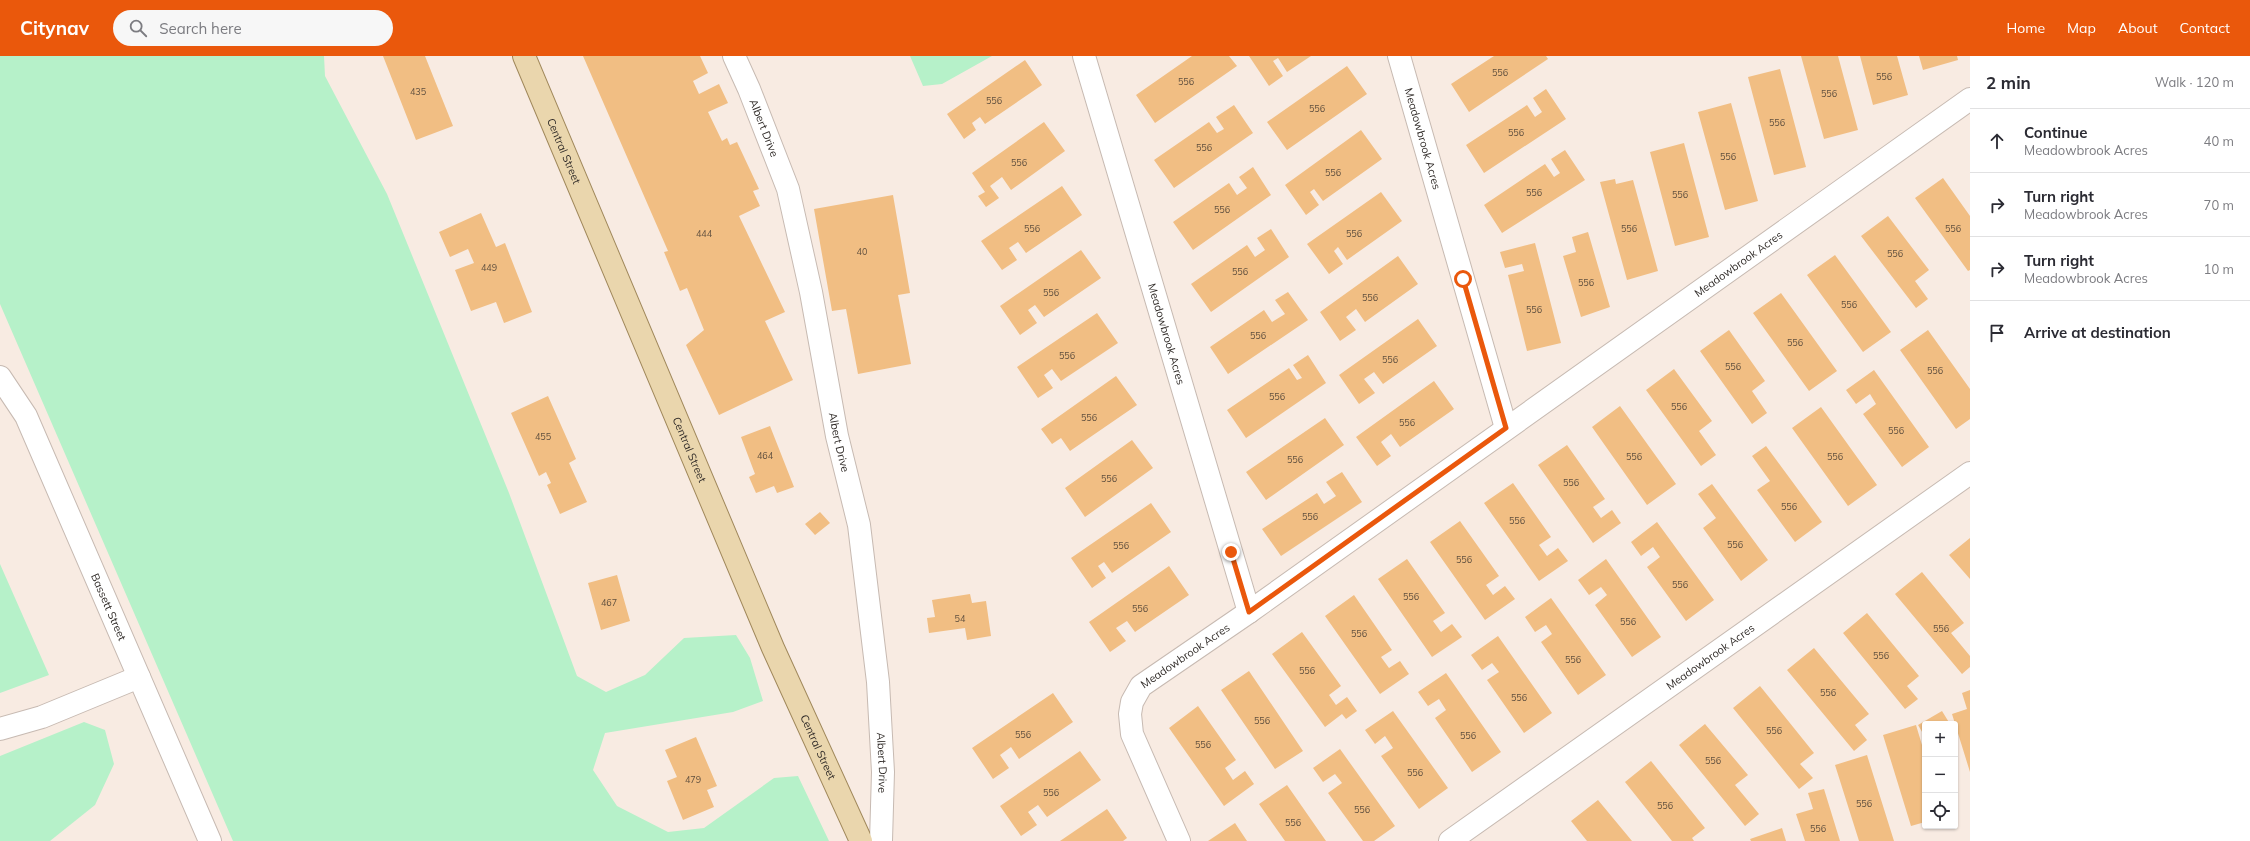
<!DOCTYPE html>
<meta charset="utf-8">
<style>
:root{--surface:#fff;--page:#f7f7f7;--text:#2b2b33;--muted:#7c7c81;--line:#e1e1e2;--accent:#ea580c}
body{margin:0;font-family:Mulish,sans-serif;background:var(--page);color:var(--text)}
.controls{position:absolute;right:12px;bottom:12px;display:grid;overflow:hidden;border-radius:4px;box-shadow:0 1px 3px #0004}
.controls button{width:36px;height:36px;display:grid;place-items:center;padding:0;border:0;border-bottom:1px solid var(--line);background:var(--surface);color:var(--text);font:20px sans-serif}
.stop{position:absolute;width:12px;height:12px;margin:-9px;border:3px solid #ea580c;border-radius:50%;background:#fff}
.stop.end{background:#ea580c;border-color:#fff;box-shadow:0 1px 4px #0008}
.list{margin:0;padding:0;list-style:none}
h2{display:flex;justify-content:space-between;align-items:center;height:52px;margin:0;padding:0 16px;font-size:17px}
h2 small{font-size:13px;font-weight:400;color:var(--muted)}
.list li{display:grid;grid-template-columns:26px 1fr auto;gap:12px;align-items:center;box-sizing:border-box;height:64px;padding:0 16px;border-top:1px solid var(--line)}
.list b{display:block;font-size:15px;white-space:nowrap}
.list p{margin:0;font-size:13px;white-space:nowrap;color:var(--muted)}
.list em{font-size:13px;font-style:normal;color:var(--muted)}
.icon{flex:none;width:22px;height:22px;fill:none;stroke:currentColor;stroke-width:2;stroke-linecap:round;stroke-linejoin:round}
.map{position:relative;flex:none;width:1970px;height:785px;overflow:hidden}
header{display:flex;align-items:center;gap:24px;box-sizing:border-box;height:56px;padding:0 20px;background:var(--accent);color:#fff}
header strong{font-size:19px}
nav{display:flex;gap:22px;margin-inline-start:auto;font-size:14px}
.search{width:280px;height:36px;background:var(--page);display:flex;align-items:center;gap:10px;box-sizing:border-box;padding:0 14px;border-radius:22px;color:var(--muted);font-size:15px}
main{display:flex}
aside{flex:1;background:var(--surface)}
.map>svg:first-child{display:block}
.green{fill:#b6f1c9}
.building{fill:#f1be83}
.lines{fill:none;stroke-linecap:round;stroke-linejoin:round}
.minor-casing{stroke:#c7bab2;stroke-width:24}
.major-casing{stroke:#a0885b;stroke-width:24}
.minor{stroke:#fff;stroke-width:22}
.major{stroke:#ead6ad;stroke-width:22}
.route{stroke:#ea580c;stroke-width:5}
.labels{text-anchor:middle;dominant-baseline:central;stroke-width:3;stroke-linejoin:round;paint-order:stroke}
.number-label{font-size:9px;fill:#60503f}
.street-label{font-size:11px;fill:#302b28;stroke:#f8ebe2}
</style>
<header>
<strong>Citynav</strong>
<div class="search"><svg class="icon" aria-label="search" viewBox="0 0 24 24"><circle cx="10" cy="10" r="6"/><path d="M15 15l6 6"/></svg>Search here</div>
<nav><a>Home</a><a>Map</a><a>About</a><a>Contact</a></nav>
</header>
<main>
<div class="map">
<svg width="1970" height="785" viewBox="0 0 1970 785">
<rect width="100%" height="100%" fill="#f8ebe2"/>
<path class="green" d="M0,0H324L325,20L387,138L509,437L577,620L606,636L645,619L684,582L736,579L750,602L763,645L733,656L605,677L593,714L617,750L668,776L704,772L774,722L798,720L829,785H233L0,248Z
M910,0H992L942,28L923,30Z
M0,508L49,619L0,637Z
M84,666L105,674L114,708L95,749L50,785H0V700Z"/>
<path class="building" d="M383,0H425L453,70L416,84Z
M583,0H700L708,17L693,25L699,38L719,28L728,47L708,56L722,85L727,82L730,89L737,86L759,133L753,135L760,150L739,160L785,256L765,265L793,324L719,359L686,289L704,274L687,232L680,235L664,196L668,195Z
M1192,0H1229L1237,10L1155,67L1136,39Z
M1249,0H1311L1287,16L1278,2L1273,5L1283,20L1269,30Z
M1494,0H1546L1548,3L1469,56L1451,28Z
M1801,0H1838L1858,74L1824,83Z
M1860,0H1897L1908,39L1873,49Z
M1919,0H1957L1958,4L1923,14Z
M1025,4L1042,29L985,68L980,61L972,67L976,74L964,83L947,58Z
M1347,10L1367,38L1287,94L1267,66Z
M1780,13L1806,111L1774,119L1748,21Z
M1546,33L1566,63L1484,117L1466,89L1527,49L1535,61L1542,56L1533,42Z
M1731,47L1758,145L1725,154L1698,56Z
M1234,49L1253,77L1174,132L1154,104L1209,66L1217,77L1224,73L1216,61Z
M1044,66L1065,95L1011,134L1002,121L990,130L999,142L986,151L978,140L985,136L972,117Z
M1361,74L1382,103L1323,145L1314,133L1310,136L1319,149L1306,159L1285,129Z
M1684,87L1709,181L1675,190L1650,96Z
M1565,94L1585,124L1502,177L1484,149L1545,108L1554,121L1560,117L1551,103Z
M1253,111L1271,139L1193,194L1173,166L1229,127L1237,139L1247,132L1239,121Z
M1943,122L1970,160V214L1968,215L1915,142Z
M1615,123L1616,128L1633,124L1658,215L1627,224L1600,126Z
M1062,130L1082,159L1026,197L1018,186L1009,192L1017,204L1002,214L981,185Z
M1381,136L1402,165L1347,204L1338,191L1334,195L1343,208L1329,218L1307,188Z
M893,139L910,237L898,239L911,308L858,318L846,253L832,255L814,153Z
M481,157L496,191L505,187L532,256L504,267L496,246L471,255L455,214L474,207L468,193L450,201L439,176Z
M1888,160L1929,214L1915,225L1928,243L1916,252L1861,180Z
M1271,173L1289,201L1211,256L1191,228L1247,189L1255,201L1265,194L1257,182Z
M1588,176L1610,251L1581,261L1563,200L1576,196L1572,181Z
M1535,187L1561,287L1527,295L1508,219L1524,215L1522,208L1505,212L1500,196Z
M1081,194L1101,222L1044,261L1035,249L1028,254L1037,267L1020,279L1000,250Z
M1835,199L1891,276L1863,296L1807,219Z
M1398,200L1418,228L1365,266L1356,253L1346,261L1356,274L1340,285L1320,256Z
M1288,236L1308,264L1228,318L1210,291L1264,254L1272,266L1285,258L1275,244Z
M1781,237L1837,315L1809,335L1753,257Z
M1097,257L1118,287L1061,325L1052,313L1044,319L1053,332L1038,342L1017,311Z
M1418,263L1437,290L1383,328L1374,316L1364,323L1375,337L1359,348L1339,319Z
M1729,274L1765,325L1752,335L1767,357L1752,368L1700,295Z
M1928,274L1970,333V363L1956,373L1900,294Z
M1308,299L1326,327L1246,382L1227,354L1289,312L1297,324L1302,322L1293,309Z
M1674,313L1712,365L1699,375L1716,399L1701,410L1646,334Z
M1874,314L1929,391L1902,411L1863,358L1876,348L1870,338L1856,348L1846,334Z
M1116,320L1137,349L1070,395L1061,382L1052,388L1041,373Z
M1434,325L1454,353L1400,391L1391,378L1381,386L1391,400L1377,410L1356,381Z
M548,340L576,403L569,407L587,446L560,458L547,429L551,427L546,416L539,420L511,357Z
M1620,350L1676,428L1647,449L1592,371Z
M1821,351L1877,429L1848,450L1792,372Z
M1325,362L1344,389L1266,444L1246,416Z
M770,370L794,431L777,437L774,430L756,437L749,421L755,418L741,381Z
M1132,384L1153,412L1085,461L1065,432Z
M1567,389L1605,443L1593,451L1601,462L1612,454L1621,467L1593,487L1538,409Z
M1766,390L1822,466L1795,486L1757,434L1770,425L1752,400Z
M1342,416L1362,446L1281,500L1262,473L1317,437L1324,448L1336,440L1326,426Z
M1513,427L1551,481L1539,489L1547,500L1558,492L1568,505L1539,525L1484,447Z
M1712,428L1768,504L1741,525L1703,472L1716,462L1698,438Z
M1151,447L1171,476L1112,517L1104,506L1098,510L1106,522L1092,532L1071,502Z
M820,456L830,467L815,479L805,468Z
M1460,465L1499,520L1486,529L1493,539L1505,530L1515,543L1485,564L1430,486Z
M1657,466L1714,544L1686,565L1647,511L1660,501L1653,491L1641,500L1631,486Z
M1970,482V523L1949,499Z
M1407,503L1445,557L1433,565L1441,576L1452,568L1462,581L1432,601L1378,523Z
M1606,503L1661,581L1632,601L1595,549L1607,539L1601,531L1589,539L1578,524Z
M1169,510L1189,539L1135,576L1127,565L1116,572L1126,585L1110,596L1089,566Z
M1922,516L1964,567L1951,577L1970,600V611L1962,618L1895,538Z
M617,519L630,565L601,574L588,527Z
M970,538L972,547L986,545L991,580L967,584L965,572L929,577L927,562L935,561L932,544Z
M1354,539L1392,594L1381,601L1389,612L1400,605L1409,618L1380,638L1325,560Z
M1551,542L1606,619L1578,639L1541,586L1552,578L1546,569L1535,576L1525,561Z
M1867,557L1919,620L1907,630L1918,643L1905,653L1843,577Z
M1302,576L1341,630L1329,639L1336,649L1347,641L1357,655L1346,663L1342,658L1325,671L1272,598Z
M1498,580L1552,657L1524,677L1487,624L1499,616L1492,607L1482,614L1471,599Z
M1814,592L1869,658L1855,669L1867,684L1854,695L1787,614Z
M1249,615L1303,695L1275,713L1221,634Z
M1446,617L1501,696L1472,716L1435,662L1446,654L1439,643L1428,650L1418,636Z
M1760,630L1814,697L1800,708L1813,722L1799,733L1733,652Z
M1970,634V716L1952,658L1967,653L1962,637Z
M1053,637L1073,666L1019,703L1011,691L1000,699L1009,712L993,723L972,692Z
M1198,650L1236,704L1225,712L1233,724L1245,715L1254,728L1224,750L1169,672Z
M1393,655L1448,732L1419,753L1381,700L1393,692L1385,680L1375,688L1365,674Z
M1942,655L1950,668H1925V681L1918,669Z
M1705,668L1748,719L1735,729L1759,758L1745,770L1679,689Z
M1916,669L1925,699V766L1911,770L1883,679Z
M696,681L717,730L707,734L714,751L683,764L667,725L677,721L665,694Z
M1340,693L1395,770L1374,785H1363L1328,737L1342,727L1335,718L1323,726L1313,712Z
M1080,695L1101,724L1047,761L1038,749L1028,756L1037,769L1021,780L1000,750Z
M1867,699L1894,785H1859L1835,709Z
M1651,705L1705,772L1692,782L1694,785H1672L1625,726Z
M1287,729L1326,785H1285L1259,748Z
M1824,733L1840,785H1805L1796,758L1813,753L1808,737Z
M1598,744L1632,785H1587L1571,765Z
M1107,753L1127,782L1123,785H1060Z
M1235,767L1247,785H1208Z
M1782,772L1786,785H1751L1750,783Z"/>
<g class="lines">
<g class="minor-casing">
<g id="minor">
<path id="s1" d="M734,0L749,33L788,133L811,236L837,380L859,469L878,626L883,716L881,785"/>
<path id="s2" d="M1084,0L1249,556"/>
<path id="s3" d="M1399,0L1506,372"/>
<path id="s4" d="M0,321L26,360L210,785"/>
<path d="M0,673L42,661L139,621"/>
<path id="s5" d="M1179,785L1132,678L1130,658L1132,646L1141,630L1249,556L1970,43"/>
<path id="s6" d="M1450,785L1970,417"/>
</g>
</g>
<g class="major-casing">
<g id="major">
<path id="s7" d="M524,0L773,592L861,785"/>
</g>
</g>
<use href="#minor" class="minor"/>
<use href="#major" class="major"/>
</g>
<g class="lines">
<path class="route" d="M1231,496L1249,556L1506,372L1463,223"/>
</g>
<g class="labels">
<g class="number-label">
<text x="1500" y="16">556</text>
<text x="1884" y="20">556</text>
<text x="1186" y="25">556</text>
<text x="418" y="35">435</text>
<text x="1829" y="37">556</text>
<text x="994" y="44">556</text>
<text x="1317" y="52">556</text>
<text x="1777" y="66">556</text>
<text x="1516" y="76">556</text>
<text x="1204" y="91">556</text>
<text x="1728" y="100">556</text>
<text x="1019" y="106">556</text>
<text x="1333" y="116">556</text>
<text x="1534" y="136">556</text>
<text x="1680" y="138">556</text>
<text x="1222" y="153">556</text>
<text x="1032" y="172">556</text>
<text x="1629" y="172">556</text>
<text x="1953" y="172">556</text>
<text x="704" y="177">444</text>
<text x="1354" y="177">556</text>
<text x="862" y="195">40</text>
<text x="1895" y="197">556</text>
<text x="489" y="211">449</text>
<text x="1240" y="215">556</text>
<text x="1586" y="226">556</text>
<text x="1051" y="236">556</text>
<text x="1370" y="241">556</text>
<text x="1849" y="248">556</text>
<text x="1534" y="253">556</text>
<text x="1258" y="279">556</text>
<text x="1795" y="286">556</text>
<text x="1067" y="299">556</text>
<text x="1390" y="303">556</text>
<text x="1733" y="310">556</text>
<text x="1935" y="314">556</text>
<text x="1277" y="340">556</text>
<text x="1679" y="350">556</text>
<text x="1089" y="361">556</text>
<text x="1407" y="366">556</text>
<text x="1896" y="374">556</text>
<text x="543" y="380">455</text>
<text x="765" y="399">464</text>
<text x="1634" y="400">556</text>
<text x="1835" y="400">556</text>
<text x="1295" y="403">556</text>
<text x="1109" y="422">556</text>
<text x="1571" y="426">556</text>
<text x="1789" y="450">556</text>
<text x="1310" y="460">556</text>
<text x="1517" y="464">556</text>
<text x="1735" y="488">556</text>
<text x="1121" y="489">556</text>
<text x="1464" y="503">556</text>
<text x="1680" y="528">556</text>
<text x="1411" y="540">556</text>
<text x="609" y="546">467</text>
<text x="1140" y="552">556</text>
<text x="960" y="562">54</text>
<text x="1628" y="565">556</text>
<text x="1941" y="572">556</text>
<text x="1359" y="577">556</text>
<text x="1881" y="599">556</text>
<text x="1573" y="603">556</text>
<text x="1307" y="614">556</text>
<text x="1828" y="636">556</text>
<text x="1519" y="641">556</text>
<text x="1262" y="664">556</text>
<text x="1774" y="674">556</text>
<text x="1023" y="678">556</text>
<text x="1468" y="679">556</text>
<text x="1203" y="688">556</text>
<text x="1713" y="704">556</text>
<text x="1415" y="716">556</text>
<text x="693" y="723">479</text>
<text x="1051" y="736">556</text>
<text x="1864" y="747">556</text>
<text x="1665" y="749">556</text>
<text x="1362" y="753">556</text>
<text x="1293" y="766">556</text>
<text x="1818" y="772">556</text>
</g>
<g class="street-label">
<text stroke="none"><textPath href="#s1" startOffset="78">Albert Drive</textPath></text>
<text stroke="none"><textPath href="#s3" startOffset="86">Meadowbrook Acres</textPath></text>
<text stroke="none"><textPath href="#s7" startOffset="103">Central Street</textPath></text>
<text stroke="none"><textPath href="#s5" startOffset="899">Meadowbrook Acres</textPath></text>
<text stroke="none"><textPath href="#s2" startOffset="290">Meadowbrook Acres</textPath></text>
<text stroke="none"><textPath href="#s1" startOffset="402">Albert Drive</textPath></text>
<text stroke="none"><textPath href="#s7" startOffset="427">Central Street</textPath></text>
<text stroke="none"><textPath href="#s4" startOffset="255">Bassett Street</textPath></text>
<text stroke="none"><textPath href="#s5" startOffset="221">Meadowbrook Acres</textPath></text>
<text stroke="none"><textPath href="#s6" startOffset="319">Meadowbrook Acres</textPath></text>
<text stroke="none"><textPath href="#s7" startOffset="751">Central Street</textPath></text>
<text stroke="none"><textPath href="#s1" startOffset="726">Albert Drive</textPath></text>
</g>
</g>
</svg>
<div class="controls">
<button>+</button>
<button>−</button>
<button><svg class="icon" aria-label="locate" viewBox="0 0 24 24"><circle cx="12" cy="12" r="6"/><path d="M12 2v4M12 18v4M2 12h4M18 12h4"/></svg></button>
</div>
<div class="stop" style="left:1463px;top:223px"></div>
<div class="stop end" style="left:1231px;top:496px"></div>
</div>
<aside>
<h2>2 min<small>Walk · 120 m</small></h2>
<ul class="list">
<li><svg class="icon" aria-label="ahead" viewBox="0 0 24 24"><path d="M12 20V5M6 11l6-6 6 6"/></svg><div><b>Continue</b><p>Meadowbrook Acres</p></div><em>40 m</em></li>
<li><svg class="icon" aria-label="right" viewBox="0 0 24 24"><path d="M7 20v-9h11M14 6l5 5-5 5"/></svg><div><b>Turn right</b><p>Meadowbrook Acres</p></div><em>70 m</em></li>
<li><svg class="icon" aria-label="right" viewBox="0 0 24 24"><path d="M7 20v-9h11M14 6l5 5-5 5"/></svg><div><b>Turn right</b><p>Meadowbrook Acres</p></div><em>10 m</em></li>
<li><svg class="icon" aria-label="arrive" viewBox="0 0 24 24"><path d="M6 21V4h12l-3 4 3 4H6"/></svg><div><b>Arrive at destination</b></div></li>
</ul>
</aside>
</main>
